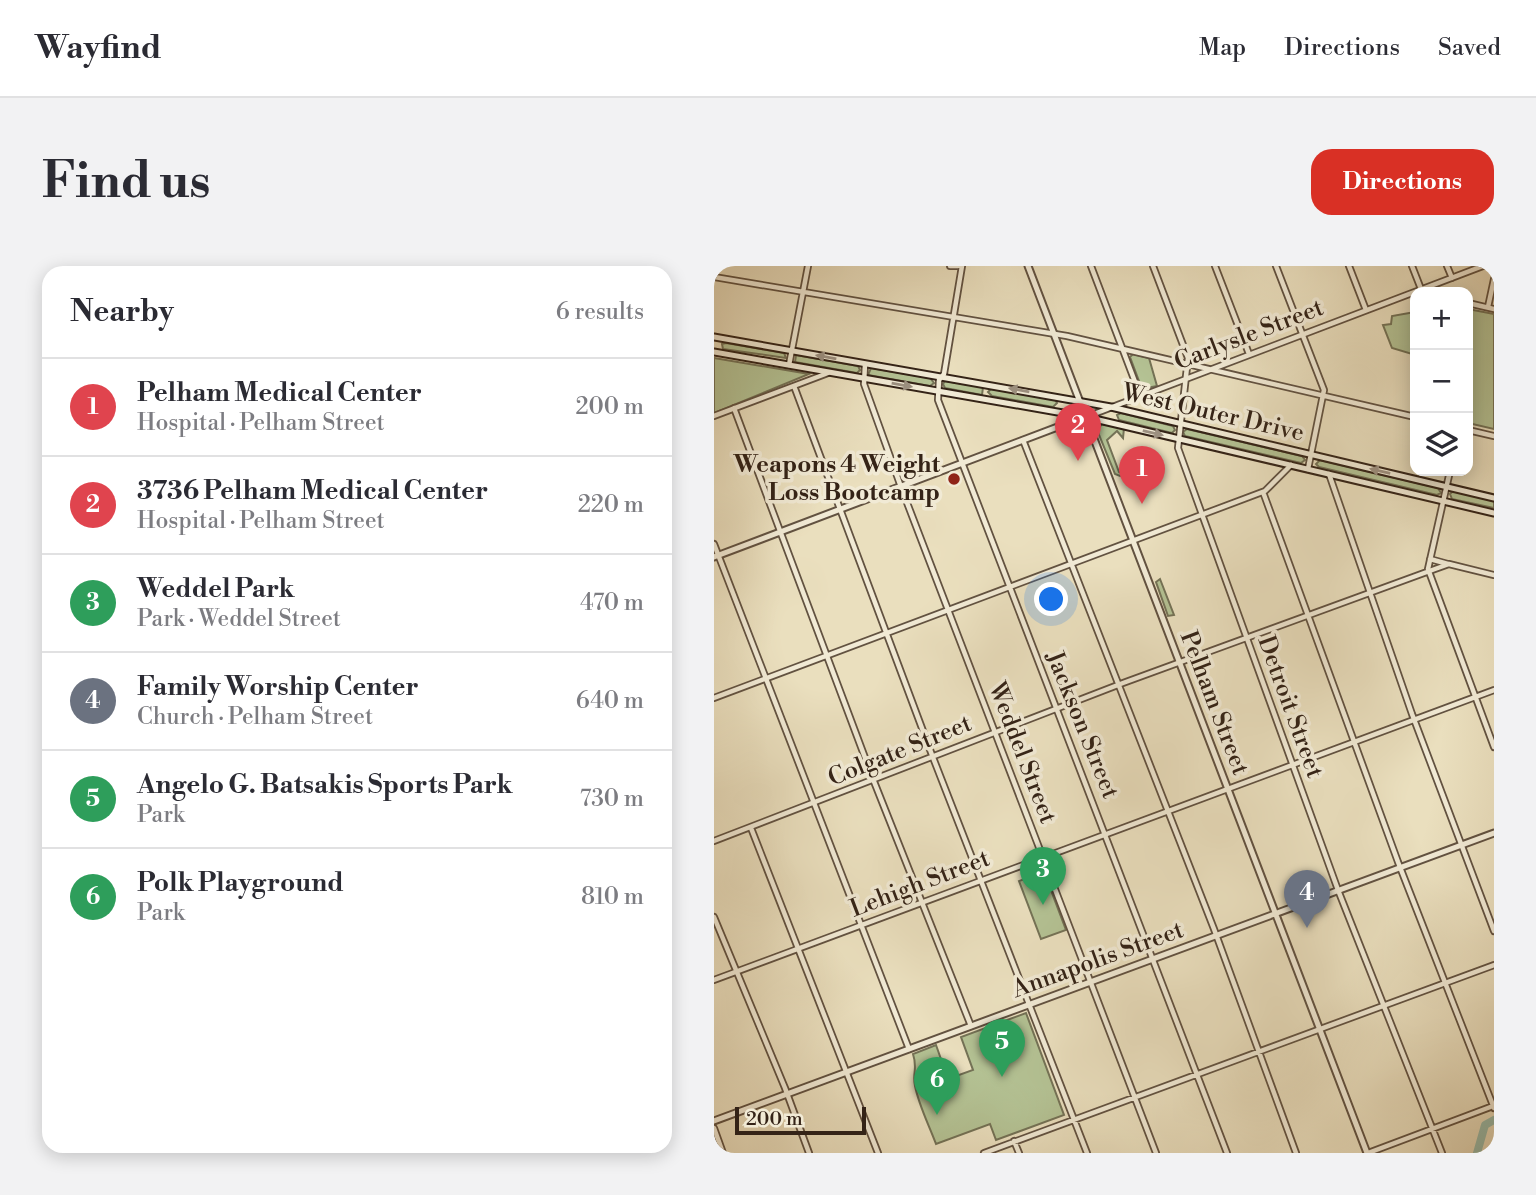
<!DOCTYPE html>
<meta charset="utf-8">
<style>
:root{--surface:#fff;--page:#f2f2f3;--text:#2b2b33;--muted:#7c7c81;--line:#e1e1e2;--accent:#d93025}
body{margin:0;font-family:"Libre Bodoni",serif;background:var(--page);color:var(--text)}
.controls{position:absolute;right:21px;top:21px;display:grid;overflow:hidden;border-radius:14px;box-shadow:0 4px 18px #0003}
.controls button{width:63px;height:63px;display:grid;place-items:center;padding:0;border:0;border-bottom:2px solid var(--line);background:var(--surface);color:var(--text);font:35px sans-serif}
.scale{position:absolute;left:21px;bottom:18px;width:131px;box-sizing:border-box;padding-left:7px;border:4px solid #342317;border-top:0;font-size:19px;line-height:24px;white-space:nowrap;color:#342317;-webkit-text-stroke:5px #f1ead5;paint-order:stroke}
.you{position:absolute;left:338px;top:334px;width:24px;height:24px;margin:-18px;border:5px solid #fff;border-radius:50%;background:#1a73e8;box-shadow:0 0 0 10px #1a73e833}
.badge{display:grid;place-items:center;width:46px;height:46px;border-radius:50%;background:var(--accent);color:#fff;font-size:23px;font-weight:700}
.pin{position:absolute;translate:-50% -58px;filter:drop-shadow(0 2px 4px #0008)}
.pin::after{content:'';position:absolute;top:37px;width:24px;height:21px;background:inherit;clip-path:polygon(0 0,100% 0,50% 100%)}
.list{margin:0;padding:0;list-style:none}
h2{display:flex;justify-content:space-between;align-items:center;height:91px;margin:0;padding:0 28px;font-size:30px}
h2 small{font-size:23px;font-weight:400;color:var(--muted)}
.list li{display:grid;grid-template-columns:46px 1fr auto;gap:21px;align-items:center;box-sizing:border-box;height:98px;padding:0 28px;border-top:2px solid var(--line)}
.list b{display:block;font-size:26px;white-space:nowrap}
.list p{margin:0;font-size:23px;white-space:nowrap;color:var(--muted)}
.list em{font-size:23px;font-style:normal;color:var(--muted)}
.icon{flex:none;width:38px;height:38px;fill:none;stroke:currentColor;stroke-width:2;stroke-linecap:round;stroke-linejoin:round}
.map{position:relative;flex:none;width:780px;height:887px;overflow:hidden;border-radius:21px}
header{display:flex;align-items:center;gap:42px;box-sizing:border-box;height:98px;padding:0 35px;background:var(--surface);border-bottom:2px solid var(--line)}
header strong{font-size:33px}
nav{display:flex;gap:38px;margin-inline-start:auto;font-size:24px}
.intro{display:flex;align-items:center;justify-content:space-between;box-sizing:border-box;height:168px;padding:0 42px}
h1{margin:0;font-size:49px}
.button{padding:18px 32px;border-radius:21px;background:var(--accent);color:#fff;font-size:24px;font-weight:700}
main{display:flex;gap:42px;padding:0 42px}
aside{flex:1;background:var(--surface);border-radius:21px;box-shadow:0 4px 18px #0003}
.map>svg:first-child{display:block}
.green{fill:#b4c294;stroke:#747256;stroke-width:2}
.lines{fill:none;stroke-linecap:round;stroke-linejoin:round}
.river{stroke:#98bdad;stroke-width:8}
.minor-casing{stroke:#625241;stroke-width:8}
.tertiary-casing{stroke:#625241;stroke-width:9}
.secondary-casing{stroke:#342317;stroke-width:9}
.minor{stroke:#f1ead5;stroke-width:4.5}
.tertiary{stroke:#f1ead5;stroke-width:5}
.secondary{stroke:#f1ead5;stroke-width:5}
.oneway{fill:#9c9080}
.poi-dot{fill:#8f2418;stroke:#f1ead5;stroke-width:2.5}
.labels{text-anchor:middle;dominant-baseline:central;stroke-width:7;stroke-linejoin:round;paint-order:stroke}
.street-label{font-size:24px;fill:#342317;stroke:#f1ead5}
.poi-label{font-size:24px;font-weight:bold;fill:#342317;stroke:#f1ead5;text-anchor:end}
</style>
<header>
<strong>Wayfind</strong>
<nav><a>Map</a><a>Directions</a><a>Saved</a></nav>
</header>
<div class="intro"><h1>Find us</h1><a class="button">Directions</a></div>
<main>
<aside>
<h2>Nearby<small>6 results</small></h2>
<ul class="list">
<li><span class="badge" style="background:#e0444e">1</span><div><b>Pelham Medical Center</b><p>Hospital · Pelham Street</p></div><em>200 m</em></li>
<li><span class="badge" style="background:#e0444e">2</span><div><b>3736 Pelham Medical Center</b><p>Hospital · Pelham Street</p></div><em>220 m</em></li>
<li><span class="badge" style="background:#2e9e5b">3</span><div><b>Weddel Park</b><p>Park · Weddel Street</p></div><em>470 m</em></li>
<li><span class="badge" style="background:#6b7280">4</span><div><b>Family Worship Center</b><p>Church · Pelham Street</p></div><em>640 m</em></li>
<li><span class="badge" style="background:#2e9e5b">5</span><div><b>Angelo G. Batsakis Sports Park</b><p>Park</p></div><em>730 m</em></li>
<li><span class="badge" style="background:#2e9e5b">6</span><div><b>Polk Playground</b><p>Park</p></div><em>810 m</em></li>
</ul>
</aside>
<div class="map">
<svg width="780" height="887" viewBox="0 0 780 887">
<rect width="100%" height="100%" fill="#eadfbe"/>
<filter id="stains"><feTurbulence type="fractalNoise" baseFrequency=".00286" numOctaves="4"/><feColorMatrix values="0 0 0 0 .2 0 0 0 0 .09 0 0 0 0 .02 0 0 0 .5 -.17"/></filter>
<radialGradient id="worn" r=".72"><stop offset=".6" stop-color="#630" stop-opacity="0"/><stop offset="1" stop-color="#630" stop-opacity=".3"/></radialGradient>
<path class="green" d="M754,43L780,48V163L754,157V110L757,95L754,94Z
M701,46L698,88L678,82L669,59L677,58L678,50Z
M12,77L70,87L72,92L9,83L8,78Z
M419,88L435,92L443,120L428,123L416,91Z
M82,89L144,100L146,104L143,107L81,96Z
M0,92L95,108L0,147Z
M157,102L216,112L220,117L216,120L154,109Z
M231,115L269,121L268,129L231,122L229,118Z
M277,123L341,133L343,137L339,141L278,130L274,126Z
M407,147L459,160L461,164L458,167L405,154L403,149Z
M388,158L410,162L409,172L403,165L393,174L405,206L411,208L406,210L401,208L383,164Z
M473,163L588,190L591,194L587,197L471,170L469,166Z
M606,194L724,222L727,227L723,229L605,201L602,198Z
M739,225L780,235V242L738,233L736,228Z
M446,313L460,349L454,350L442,316Z
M330,606L352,664L327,673L305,615Z
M312,747L350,849L282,874L276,858L222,878C215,859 205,840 201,820C198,807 204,803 199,788L222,779L234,813L259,804L247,771Z"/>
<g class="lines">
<path class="river" d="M763,887L771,859L780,854"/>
<g class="minor-casing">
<path id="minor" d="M236,0H244
M248,0L230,108L225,114L224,134L513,887
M377,0L426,129
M439,0L474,92L464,182L624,624L728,887
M501,0L535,88
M562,0L610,124L594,203
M635,0L652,44
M698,0L707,23L713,26
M733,0L738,12
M0,11L353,70L701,151
M754,37L780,43
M774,41L780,13
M151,98L150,118L187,221L442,887
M75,99L94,0
M80,120L218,489L373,887
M20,142L159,513L257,760
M0,150L114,107
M372,151L769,0
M754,164L780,170
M309,174L500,663L582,887
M736,205L714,303L780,481
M615,208L698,448L780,665
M549,226L684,596L780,842
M0,278L195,783
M716,293L734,298
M0,432L551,225L577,199
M37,562L164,887
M0,575L409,417L721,303L735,298L780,309
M0,651L71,822L95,887
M0,714L780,424
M0,862L9,887
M300,875L305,887
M270,887L780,699
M654,887L779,840"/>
</g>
<g class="tertiary-casing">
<path id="tertiary" d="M314,0L653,887
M0,291L370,151
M0,855L780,567"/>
</g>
<g class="secondary-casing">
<path id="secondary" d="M0,71L397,141L780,232
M0,86L372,151L780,247"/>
</g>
<use href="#minor" class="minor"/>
<use href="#tertiary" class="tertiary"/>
<use href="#secondary" class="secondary"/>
</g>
<defs><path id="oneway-solid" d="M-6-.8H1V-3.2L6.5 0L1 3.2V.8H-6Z" transform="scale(1.75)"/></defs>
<g class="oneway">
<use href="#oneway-solid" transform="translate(112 91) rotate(-170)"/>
<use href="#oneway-solid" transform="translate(188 119) rotate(10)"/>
<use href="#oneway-solid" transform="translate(305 124) rotate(-170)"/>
<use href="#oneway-solid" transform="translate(439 167) rotate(13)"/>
<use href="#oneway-solid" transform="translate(666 205) rotate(-167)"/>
</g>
<circle class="poi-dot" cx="240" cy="213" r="7"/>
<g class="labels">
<g class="street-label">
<text transform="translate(535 69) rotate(-21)">Carlysle Street</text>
<text transform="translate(499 147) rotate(13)">West Outer Drive</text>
<text transform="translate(500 437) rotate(69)">Pelham Street</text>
<text transform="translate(576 441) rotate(70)">Detroit Street</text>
<text transform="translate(368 459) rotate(68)">Jackson Street</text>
<text transform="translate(186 485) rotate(-22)">Colgate Street</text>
<text transform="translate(308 487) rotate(69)">Weddel Street</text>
<text transform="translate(206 618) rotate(-21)">Lehigh Street</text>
<text transform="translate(384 694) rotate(-20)">Annapolis Street</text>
</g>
<g class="poi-label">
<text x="226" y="199">Weapons 4 Weight<tspan x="226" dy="28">Loss Bootcamp</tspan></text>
</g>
</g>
<rect width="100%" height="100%" filter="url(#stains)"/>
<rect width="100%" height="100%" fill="url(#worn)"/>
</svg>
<div class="controls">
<button>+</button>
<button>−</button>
<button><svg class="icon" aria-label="layers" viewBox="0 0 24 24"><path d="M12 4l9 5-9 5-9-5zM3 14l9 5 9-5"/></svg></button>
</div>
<div class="scale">200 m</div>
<div class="you"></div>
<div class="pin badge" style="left:428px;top:238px;background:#e0444e">1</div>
<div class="pin badge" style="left:364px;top:195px;background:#e0444e">2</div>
<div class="pin badge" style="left:329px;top:639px;background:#2e9e5b">3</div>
<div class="pin badge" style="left:593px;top:662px;background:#6b7280">4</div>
<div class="pin badge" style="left:288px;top:811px;background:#2e9e5b">5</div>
<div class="pin badge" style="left:223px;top:849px;background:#2e9e5b">6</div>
</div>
</main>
